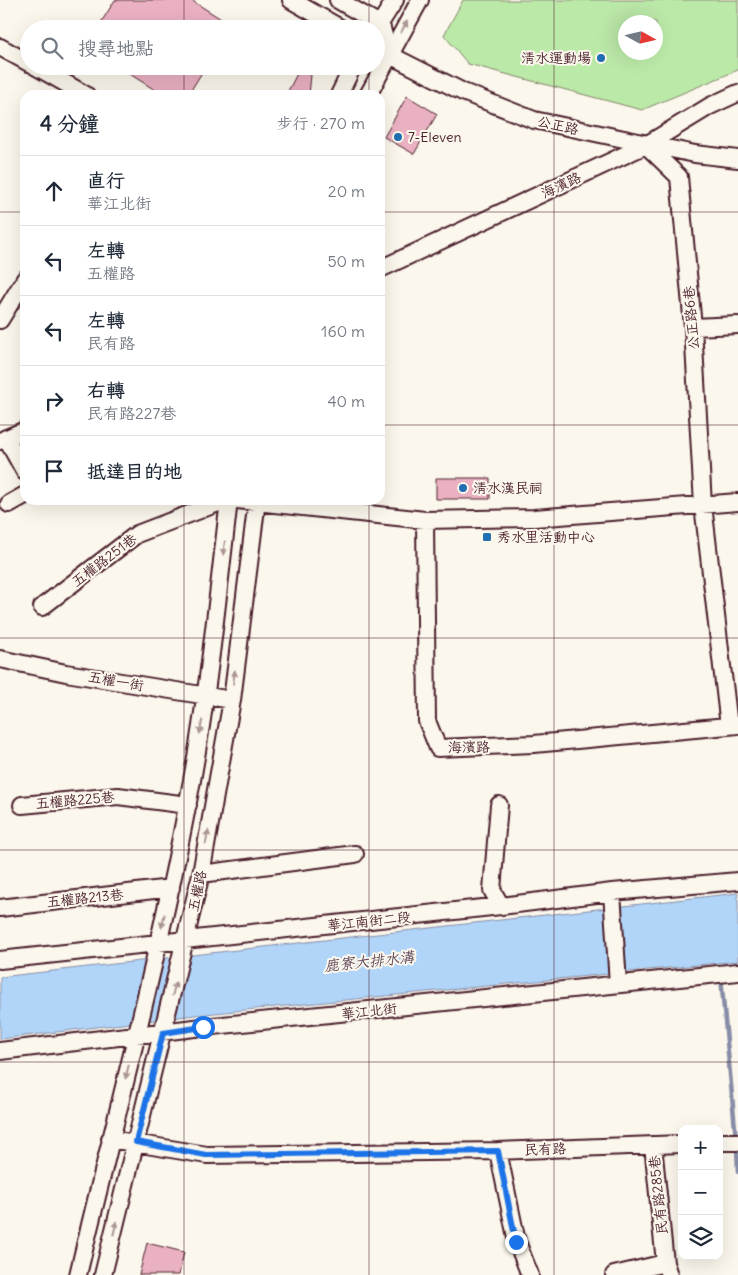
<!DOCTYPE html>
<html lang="zh-TW">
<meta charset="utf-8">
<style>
:root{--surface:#fff;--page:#f2f2f3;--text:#1f2937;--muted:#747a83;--line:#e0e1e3}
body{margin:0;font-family:Delius,"LXGW WenKai TC",sans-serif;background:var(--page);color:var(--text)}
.controls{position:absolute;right:15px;bottom:15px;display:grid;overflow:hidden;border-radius:10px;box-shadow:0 5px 20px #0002}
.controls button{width:45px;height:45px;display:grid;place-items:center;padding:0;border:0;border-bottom:1px solid var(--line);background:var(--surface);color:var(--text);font:25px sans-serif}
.compass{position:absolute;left:618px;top:15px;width:45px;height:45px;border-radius:50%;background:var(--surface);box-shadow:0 5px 20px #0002;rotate:98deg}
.stop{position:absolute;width:15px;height:15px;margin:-11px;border:4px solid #1a73e8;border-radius:50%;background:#fff}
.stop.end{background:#1a73e8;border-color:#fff;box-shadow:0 1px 5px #0008}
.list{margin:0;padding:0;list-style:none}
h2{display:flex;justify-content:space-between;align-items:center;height:65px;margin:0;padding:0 20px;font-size:21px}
h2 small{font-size:16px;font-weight:400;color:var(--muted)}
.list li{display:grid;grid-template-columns:32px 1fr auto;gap:15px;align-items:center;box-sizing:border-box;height:70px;padding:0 20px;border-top:1px solid var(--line)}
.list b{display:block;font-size:19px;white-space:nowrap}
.list p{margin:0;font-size:16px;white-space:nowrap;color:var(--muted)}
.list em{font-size:16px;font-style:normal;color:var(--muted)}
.icon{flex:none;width:28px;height:28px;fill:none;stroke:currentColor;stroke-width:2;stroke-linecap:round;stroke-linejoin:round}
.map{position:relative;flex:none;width:738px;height:1275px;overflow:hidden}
.search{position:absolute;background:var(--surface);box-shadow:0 5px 20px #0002;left:20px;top:20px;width:365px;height:55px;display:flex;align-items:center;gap:12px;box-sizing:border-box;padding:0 18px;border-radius:28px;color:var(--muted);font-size:19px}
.panel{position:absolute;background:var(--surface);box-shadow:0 5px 20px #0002;left:20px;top:90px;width:365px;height:415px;border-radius:15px}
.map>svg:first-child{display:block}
.green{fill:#bbe9a8;stroke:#82846a;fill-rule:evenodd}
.water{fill:#b0d5f9;stroke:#878ca7}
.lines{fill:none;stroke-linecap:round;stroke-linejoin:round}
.stream{stroke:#878ca7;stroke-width:4.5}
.building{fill:#eab1c2;stroke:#4a1f2b}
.minor-casing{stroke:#4a1f2b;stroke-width:20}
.minor{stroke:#fbf7ec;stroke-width:16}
.oneway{fill:#ab9695}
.route{stroke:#1a73e8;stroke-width:6}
.grid{fill:none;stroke:#4a1f2b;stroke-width:1;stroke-opacity:0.55}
.poi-dot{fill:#1f6fb2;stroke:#fbf7ec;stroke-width:2}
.labels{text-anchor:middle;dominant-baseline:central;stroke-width:4;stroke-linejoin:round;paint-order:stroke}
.poi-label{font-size:14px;fill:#4a1f2b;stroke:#fbf7ec;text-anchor:start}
.street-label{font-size:14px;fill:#4a1f2b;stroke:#fbf7ec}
.water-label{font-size:15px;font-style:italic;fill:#644c5e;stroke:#fbf7ec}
</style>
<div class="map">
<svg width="738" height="1275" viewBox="0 0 738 1275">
<rect width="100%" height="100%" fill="#fbf7ec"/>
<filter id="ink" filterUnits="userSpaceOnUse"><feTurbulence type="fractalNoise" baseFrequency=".02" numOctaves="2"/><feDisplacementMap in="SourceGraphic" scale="10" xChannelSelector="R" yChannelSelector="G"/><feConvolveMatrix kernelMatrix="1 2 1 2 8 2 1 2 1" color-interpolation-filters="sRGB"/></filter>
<g filter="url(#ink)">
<path class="green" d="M463,0H738V70L642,110L468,64L444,35ZM626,22H656V52H626Z"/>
<path class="water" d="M738,893V961L195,1015L0,1039V977Z"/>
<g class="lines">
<path class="stream" d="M721,977L736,1139
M737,1146L738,1172"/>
</g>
<path class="building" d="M115,0H191L237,29H97Z
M117,66H206L188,95H163Z
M300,68L311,75L309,95H286Z
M407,96L437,114L414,154L384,137Z
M436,478H490V499H436Z
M147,1243L184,1252L179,1275H139Z"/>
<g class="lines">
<g class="minor-casing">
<path id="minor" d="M291,0L342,29
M338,0L381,25L389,54
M376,30L395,0
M0,47L29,63
M376,48L463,92L534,120L695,154L738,159
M35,66L86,95
M339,95L353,66
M368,95L420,0
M646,145L679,177L693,327L703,505L729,726
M380,269L646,145L710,106L738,93
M0,320L25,279
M693,327L738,325
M6,438L25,472
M0,441L25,430
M237,500L425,520L534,518L738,502
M9,504L25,495
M425,520L427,721L438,748L534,744L738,725
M42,607L137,534L226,500
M0,659L66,673L232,700
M22,805L118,796L188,805
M499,805L492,890L501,906
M201,874L355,854
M612,892L618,984
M0,908L171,888
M0,960L501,906L612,892L738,881
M0,1051L203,1027L738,972
M110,1139L207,1155L498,1151L682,1144
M719,1142H738
M653,1145L665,1263L669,1275
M498,1151L517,1242L530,1275
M78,1275C115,1119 157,964 187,807C207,705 217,603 229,500
M103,1275L201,874L232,700L257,500
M614,1275L665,1263"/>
</g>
<use href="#minor" class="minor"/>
</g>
<defs><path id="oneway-solid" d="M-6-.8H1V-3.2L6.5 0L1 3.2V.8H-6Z" transform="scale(1.25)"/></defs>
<g class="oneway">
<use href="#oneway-solid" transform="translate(404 27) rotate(-60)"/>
<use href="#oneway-solid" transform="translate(224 548) rotate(97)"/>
<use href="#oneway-solid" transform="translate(234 677) rotate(-83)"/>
<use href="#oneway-solid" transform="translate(201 727) rotate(100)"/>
<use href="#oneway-solid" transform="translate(207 837) rotate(-80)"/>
<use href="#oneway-solid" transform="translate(163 921) rotate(103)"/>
<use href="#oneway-solid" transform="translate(174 989) rotate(-76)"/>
<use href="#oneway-solid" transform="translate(127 1072) rotate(104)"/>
<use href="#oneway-solid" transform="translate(115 1228) rotate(-76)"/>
</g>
</g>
<g class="lines" filter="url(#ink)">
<path class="route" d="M203,1027L163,1033L136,1142L206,1155L498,1151L516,1242"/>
</g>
<path class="grid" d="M184,0V29M369,0V29M554,0V1275M184,66V95M369,66V95M0,212H25M380,212H738M0,425H25M380,425H738M184,500V1275M369,500V1275M0,638H738M0,850H738M0,1062H738"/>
<g class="poi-dot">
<circle cx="601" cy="58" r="5"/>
<circle cx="398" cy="137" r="5"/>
<circle cx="463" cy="488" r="5"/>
<rect x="482" y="532" width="10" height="10" rx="2.5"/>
</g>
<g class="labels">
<g class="poi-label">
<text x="591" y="58" text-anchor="end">清水運動場</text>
<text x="408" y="137">7-Eleven</text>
<text x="473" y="488">清水漢民祠</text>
<text x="497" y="537">秀水里活動中心</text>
</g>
<g class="street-label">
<text transform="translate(558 125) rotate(13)">公正路</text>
<text transform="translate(561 185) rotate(-25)">海濱路</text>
<text transform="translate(691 318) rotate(-95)">公正路6巷</text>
<text transform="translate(104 560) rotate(-37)">五權路251巷</text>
<text transform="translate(116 681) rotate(10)">五權一街</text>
<text transform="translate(469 747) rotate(-1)">海濱路</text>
<text transform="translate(75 800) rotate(-5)">五權路225巷</text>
<text transform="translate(197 891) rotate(-78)">五權路</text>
<text transform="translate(85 898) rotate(-6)">五權路213巷</text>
<text transform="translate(369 921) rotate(-6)">華江南街二段</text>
<text transform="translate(369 1011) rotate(-6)">華江北街</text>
<text transform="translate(545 1149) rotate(-2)">民有路</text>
<text transform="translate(658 1195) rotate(-96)">民有路285巷</text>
</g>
<g class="water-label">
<text transform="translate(369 961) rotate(-6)">鹿寮大排水溝</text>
</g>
</g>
</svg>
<div class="controls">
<button>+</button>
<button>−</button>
<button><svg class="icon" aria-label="layers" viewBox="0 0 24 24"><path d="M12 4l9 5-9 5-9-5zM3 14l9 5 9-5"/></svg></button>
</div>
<svg class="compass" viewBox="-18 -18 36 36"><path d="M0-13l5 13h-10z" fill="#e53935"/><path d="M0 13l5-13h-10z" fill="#747a83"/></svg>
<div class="stop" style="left:203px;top:1027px"></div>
<div class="stop end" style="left:516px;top:1242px"></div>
<div class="search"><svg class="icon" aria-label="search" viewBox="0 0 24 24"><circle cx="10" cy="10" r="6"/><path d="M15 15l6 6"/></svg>搜尋地點</div>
<section class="panel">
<h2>4 分鐘<small>步行 · 270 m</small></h2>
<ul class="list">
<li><svg class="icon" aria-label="ahead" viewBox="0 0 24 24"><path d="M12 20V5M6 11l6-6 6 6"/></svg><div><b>直行</b><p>華江北街</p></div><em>20 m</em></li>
<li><svg class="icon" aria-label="left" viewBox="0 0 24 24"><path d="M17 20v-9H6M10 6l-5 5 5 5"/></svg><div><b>左轉</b><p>五權路</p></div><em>50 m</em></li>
<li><svg class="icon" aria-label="left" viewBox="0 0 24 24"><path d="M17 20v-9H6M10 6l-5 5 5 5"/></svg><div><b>左轉</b><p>民有路</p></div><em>160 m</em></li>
<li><svg class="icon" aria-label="right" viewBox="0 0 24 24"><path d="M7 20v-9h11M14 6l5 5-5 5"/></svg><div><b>右轉</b><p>民有路227巷</p></div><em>40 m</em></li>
<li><svg class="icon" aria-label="arrive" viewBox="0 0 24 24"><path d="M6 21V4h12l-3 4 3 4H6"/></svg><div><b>抵達目的地</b></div></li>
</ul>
</section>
</div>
